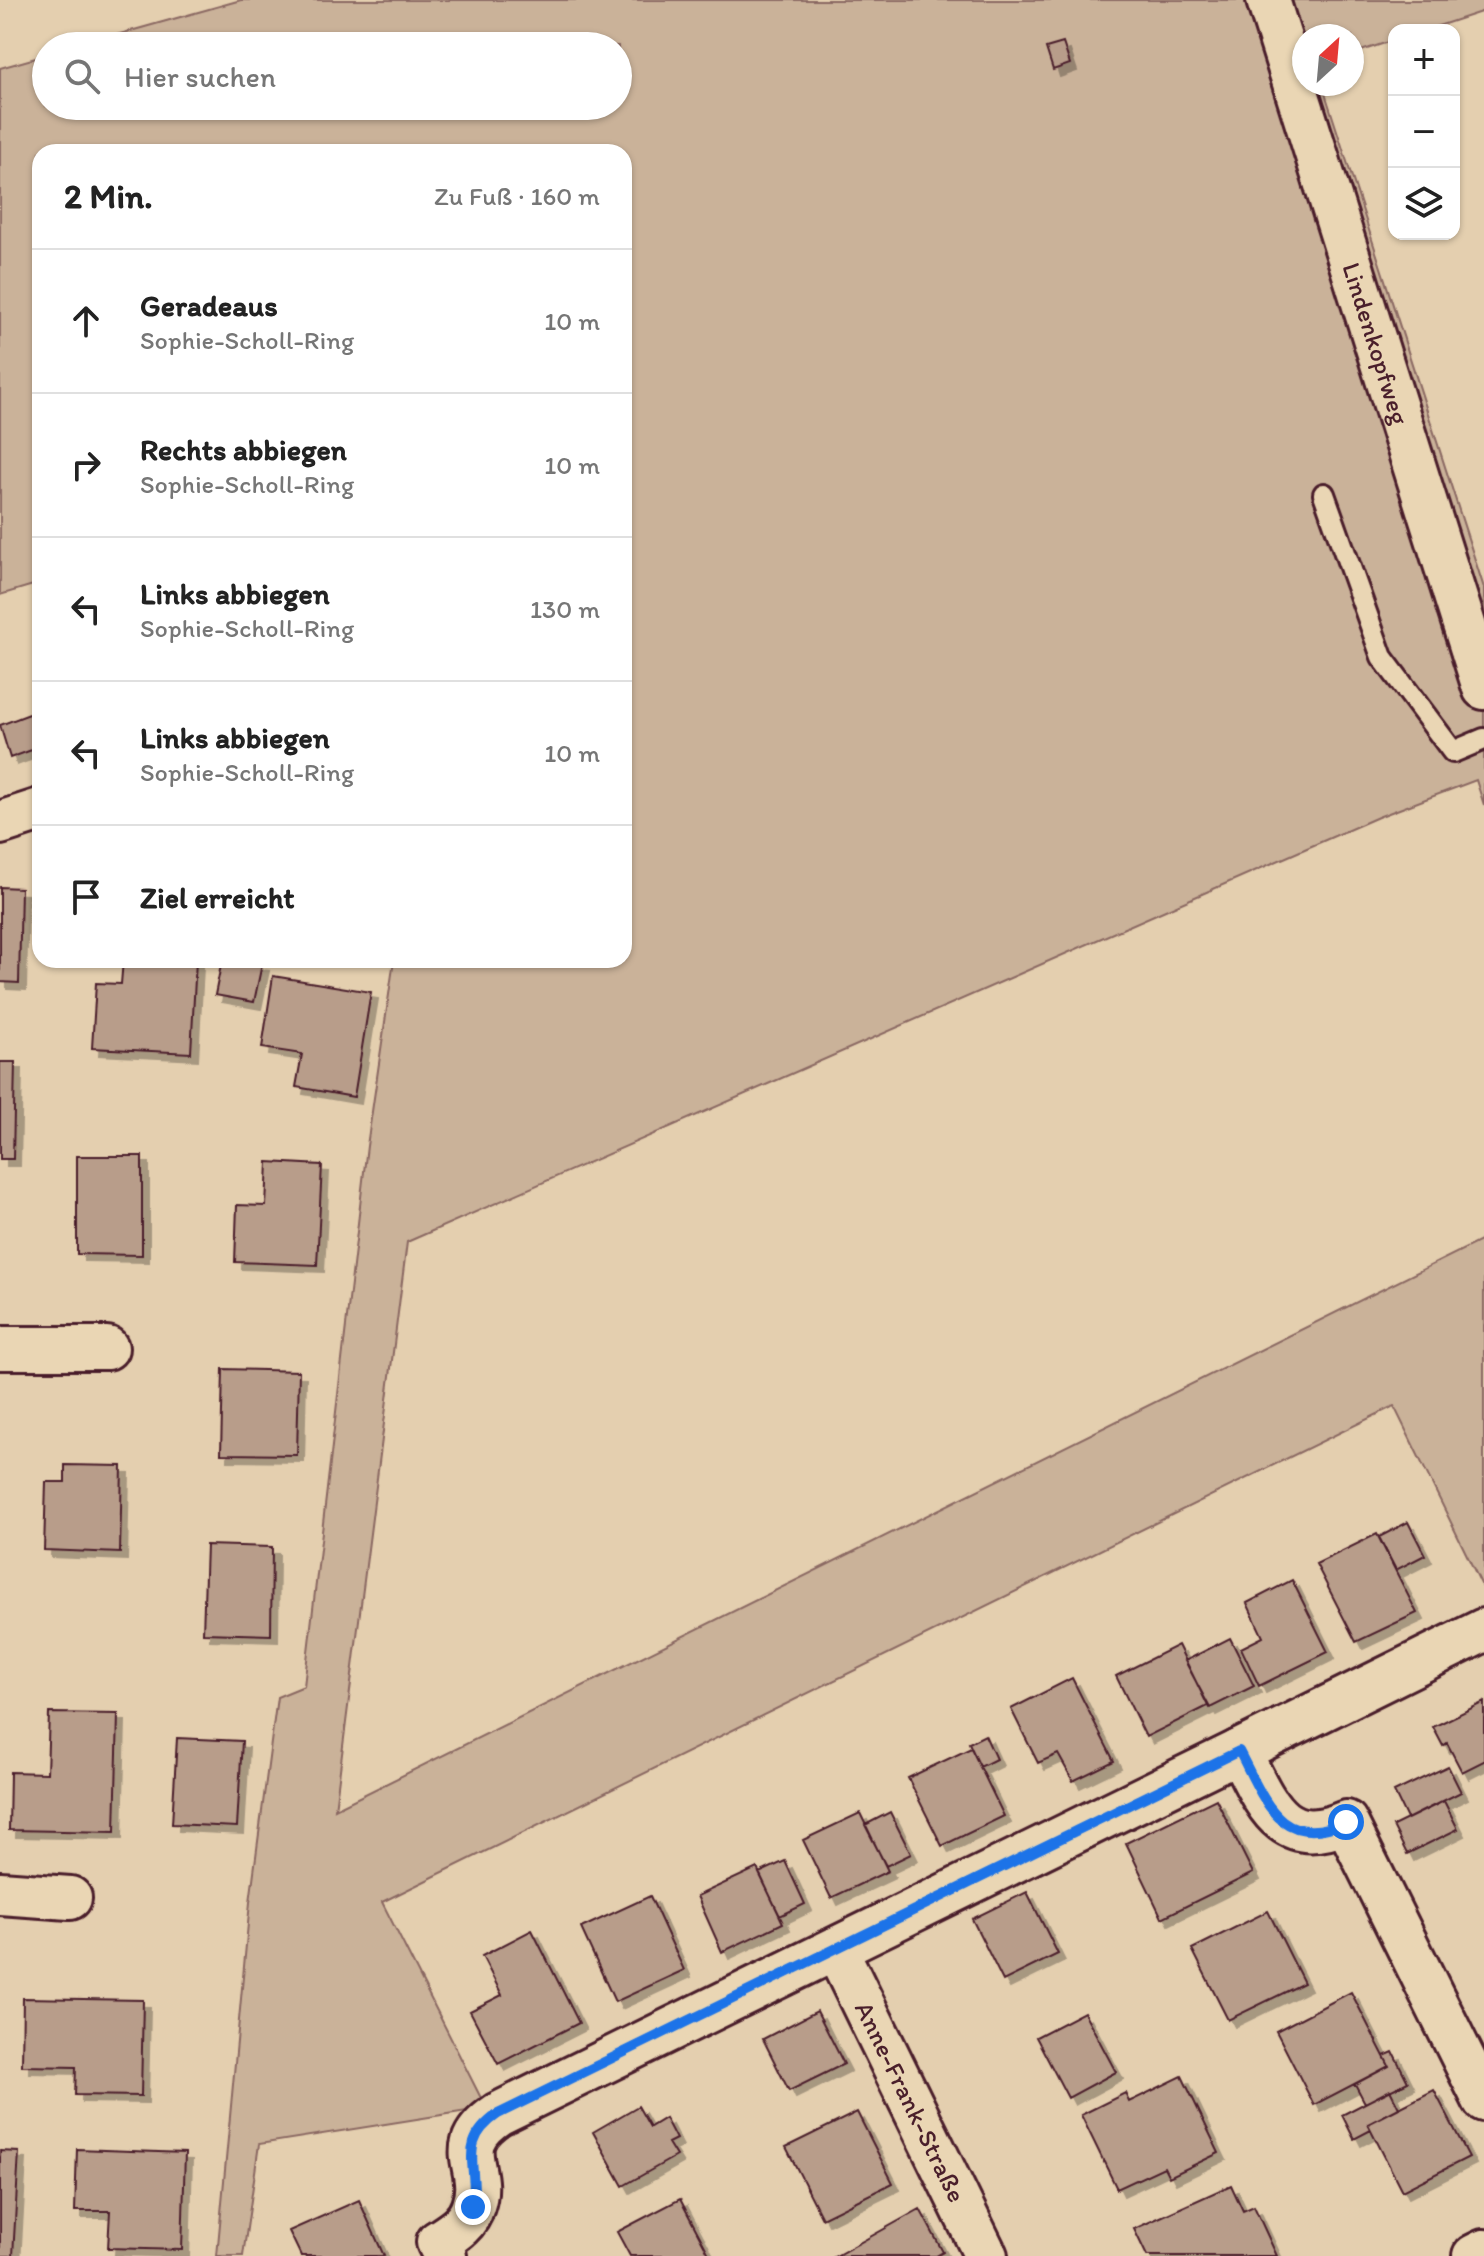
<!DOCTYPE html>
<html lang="de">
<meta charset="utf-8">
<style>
:root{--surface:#fff;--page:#f2f2f2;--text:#222;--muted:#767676;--line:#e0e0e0}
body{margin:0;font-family:Itim,sans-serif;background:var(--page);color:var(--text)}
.controls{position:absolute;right:24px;top:24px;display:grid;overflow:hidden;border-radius:16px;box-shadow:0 2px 6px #0004}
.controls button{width:72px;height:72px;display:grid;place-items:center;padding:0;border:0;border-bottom:2px solid var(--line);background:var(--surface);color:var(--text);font:40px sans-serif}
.compass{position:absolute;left:1292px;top:24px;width:72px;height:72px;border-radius:50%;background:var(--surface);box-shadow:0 2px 6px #0004;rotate:26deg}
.stop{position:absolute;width:24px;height:24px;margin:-18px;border:6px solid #1a73e8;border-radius:50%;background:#fff}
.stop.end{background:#1a73e8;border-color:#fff;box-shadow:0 2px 8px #0008}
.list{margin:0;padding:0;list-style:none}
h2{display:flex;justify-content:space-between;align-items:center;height:104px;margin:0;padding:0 32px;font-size:34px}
h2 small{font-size:26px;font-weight:400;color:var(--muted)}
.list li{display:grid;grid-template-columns:52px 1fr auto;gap:24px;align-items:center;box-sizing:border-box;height:144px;padding:0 32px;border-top:2px solid var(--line)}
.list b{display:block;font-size:30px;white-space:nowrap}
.list p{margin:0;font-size:26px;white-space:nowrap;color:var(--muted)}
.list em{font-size:26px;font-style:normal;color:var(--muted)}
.icon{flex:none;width:44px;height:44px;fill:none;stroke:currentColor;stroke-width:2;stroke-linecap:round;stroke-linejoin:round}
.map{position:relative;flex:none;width:1484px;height:2256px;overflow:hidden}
.search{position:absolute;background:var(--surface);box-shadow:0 2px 6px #0004;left:32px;top:32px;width:600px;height:88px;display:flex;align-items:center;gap:20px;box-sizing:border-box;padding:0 28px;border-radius:44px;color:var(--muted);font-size:30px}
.panel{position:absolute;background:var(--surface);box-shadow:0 2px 6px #0004;left:32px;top:144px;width:600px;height:824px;border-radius:24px}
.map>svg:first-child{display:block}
.green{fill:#cab299;stroke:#8a6862;stroke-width:2}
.building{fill:#b89d8a;stroke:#4a1f2b;stroke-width:2;filter:url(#shadow)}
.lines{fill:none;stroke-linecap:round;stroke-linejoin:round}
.lane-casing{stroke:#4a1f2b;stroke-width:26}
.street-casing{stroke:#4a1f2b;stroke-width:48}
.lane{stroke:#ead6b4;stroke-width:20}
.street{stroke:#ead6b4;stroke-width:42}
.route{stroke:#1a73e8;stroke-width:10}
.labels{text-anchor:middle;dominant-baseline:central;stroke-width:8;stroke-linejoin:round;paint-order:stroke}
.street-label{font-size:26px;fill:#4a1f2b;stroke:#ead6b4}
</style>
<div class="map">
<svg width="1484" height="2256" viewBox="0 0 1484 2256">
<defs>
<filter id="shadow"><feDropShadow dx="7" dy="7" stdDeviation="0" flood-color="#0004"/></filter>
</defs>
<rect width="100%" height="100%" fill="#e4cfaf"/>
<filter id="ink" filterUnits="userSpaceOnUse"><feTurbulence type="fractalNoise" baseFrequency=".0125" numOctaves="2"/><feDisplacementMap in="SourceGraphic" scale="16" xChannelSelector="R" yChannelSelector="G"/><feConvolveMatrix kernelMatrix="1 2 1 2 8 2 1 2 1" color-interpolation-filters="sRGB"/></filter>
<g filter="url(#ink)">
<path class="green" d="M241,0H1484V11L1426,30H1394V40L1352,54V36H1304V84H1322L1484,588V805L1476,780L1378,817L407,1242L335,1809L1484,1239V1590L1394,1406L382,1902L486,2108L259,2144L243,2256H217L250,1902L277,1697L304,1686L367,1146L394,960H624V152H40V583L0,595V68L46,55V106H618V46H77Z"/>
<path class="building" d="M1063,43L1070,64L1053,70L1046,48Z
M40,710V747L10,758L0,725Z
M0,887L21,888L19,983L0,982Z
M123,960H196L191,1053L92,1048L96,983L121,984Z
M222,960L262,964L254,1002L215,995Z
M273,976L371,992L354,1097L296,1087L302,1054L262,1048Z
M0,1062H15L13,1159H0Z
M77,1156H142V1255L77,1254Z
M268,1162L322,1165L317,1265L235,1262L237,1205L266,1206Z
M223,1369L299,1371L297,1455L221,1454Z
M65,1465L122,1466L120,1553L44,1550L46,1482H65Z
M1408,1522L1425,1555L1396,1570L1379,1537Z
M1377,1534L1417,1613L1356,1642L1316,1564Z
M206,1545L272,1547L271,1635L203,1633Z
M1292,1580L1328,1652L1259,1686L1241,1648L1263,1637L1247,1603Z
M1230,1638L1254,1686L1210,1708L1185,1661Z
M1178,1645L1208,1706L1146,1737L1116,1676Z
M1072,1678L1114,1761L1073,1781L1058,1754L1038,1763L1011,1709Z
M1484,1702V1761L1462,1772L1447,1743L1443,1746L1433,1727Z
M49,1713L118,1714L115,1832L9,1830L10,1772L47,1773Z
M985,1735L996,1759L980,1767L969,1743Z
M177,1738L242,1741L237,1827L172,1824Z
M971,1748L1004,1816L942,1846L908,1778Z
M1448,1766L1461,1792L1407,1819L1394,1792Z
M1216,1799L1253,1873L1162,1918L1126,1843Z
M1444,1801L1458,1829L1407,1854L1393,1826Z
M890,1812L911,1854L886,1866L865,1825Z
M860,1813L888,1871L831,1898L803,1840Z
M785,1861L805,1904L780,1916L759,1873Z
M757,1868L783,1923L722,1952L697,1896Z
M1027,1892L1058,1954L1003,1981L972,1919Z
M650,1896L684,1970L615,2002L581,1928Z
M1268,1911L1304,1983L1228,2020L1192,1949Z
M532,1930L579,2023L498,2064L470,2011L502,1995L482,1956Z
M1351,1992L1389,2066L1314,2105L1276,2031Z
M23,1998L143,2000L141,2096L75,2095L76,2067L22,2066Z
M817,2011L844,2064L789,2091L763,2039Z
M1084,2012L1116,2072L1068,2098L1036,2037Z
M1393,2052L1408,2082L1365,2103L1355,2084L1389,2066L1384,2056Z
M1182,2076L1219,2153L1169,2177L1164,2167L1117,2189L1081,2115L1125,2093L1129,2102Z
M1390,2090L1399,2108L1368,2124L1371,2130L1354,2139L1342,2115Z
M1434,2090L1469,2157L1402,2191L1368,2124Z
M638,2106L650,2127L665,2118L676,2139L668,2143L676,2156L623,2186L593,2132Z
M857,2112L893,2183L822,2218L786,2147Z
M77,2149L185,2153L182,2250L108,2248L110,2211H75Z
M0,2151L19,2152L13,2256H0Z
M1231,2185L1243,2211L1254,2206L1277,2256H1147L1134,2229Z
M680,2199L710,2256H630L617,2232Z
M359,2200L384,2256H301L289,2231Z
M920,2209L943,2252L936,2256H836Z"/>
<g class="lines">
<g class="lane-casing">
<path id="lane" d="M1324,494L1382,657L1453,752L1484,739"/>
</g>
<g class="street-casing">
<g id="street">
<path id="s1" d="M1268,0L1484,688"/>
<path d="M0,823L40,810"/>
<path d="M0,1348H107"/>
<path d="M1239,1751L1484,1630"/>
<path d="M0,1893L70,1898"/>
<path id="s2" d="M836,1949L986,2256"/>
<path d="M445,2256L438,2242C452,2233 468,2224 473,2206C487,2166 448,2148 498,2114L1239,1751C1265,1800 1279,1851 1346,1822L1484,2100"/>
<path d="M1474,2256L1484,2251"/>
</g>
</g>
<use href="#lane" class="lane"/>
<use href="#street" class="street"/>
</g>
</g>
<g class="lines" filter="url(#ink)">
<path class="route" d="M473,2207C479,2166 456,2143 498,2114L1239,1751C1265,1800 1279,1851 1346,1822"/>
</g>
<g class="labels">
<g class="street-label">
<text stroke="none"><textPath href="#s1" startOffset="360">Lindenkopfweg</textPath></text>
<text stroke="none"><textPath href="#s2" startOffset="170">Anne-Frank-Straße</textPath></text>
</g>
</g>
</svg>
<div class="controls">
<button>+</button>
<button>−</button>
<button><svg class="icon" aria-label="layers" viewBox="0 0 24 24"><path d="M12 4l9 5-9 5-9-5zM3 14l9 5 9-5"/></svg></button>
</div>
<svg class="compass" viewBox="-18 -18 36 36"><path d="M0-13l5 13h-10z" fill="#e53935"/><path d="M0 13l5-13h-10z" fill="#767676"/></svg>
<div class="stop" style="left:1346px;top:1822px"></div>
<div class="stop end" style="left:473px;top:2207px"></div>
<div class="search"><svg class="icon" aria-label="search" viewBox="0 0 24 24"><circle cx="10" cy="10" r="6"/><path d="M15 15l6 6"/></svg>Hier suchen</div>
<section class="panel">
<h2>2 Min.<small>Zu Fuß · 160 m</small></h2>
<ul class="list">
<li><svg class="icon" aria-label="ahead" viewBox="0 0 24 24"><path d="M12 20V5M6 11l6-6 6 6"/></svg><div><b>Geradeaus</b><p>Sophie-Scholl-Ring</p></div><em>10 m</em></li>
<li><svg class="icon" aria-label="right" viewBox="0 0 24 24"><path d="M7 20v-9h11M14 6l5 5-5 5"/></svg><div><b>Rechts abbiegen</b><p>Sophie-Scholl-Ring</p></div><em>10 m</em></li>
<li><svg class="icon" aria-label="left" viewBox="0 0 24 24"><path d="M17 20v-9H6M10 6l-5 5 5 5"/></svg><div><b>Links abbiegen</b><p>Sophie-Scholl-Ring</p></div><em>130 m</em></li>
<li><svg class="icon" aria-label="left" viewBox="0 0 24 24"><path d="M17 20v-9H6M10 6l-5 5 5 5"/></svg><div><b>Links abbiegen</b><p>Sophie-Scholl-Ring</p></div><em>10 m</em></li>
<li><svg class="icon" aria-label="arrive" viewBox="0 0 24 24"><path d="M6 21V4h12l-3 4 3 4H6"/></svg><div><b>Ziel erreicht</b></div></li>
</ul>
</section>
</div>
